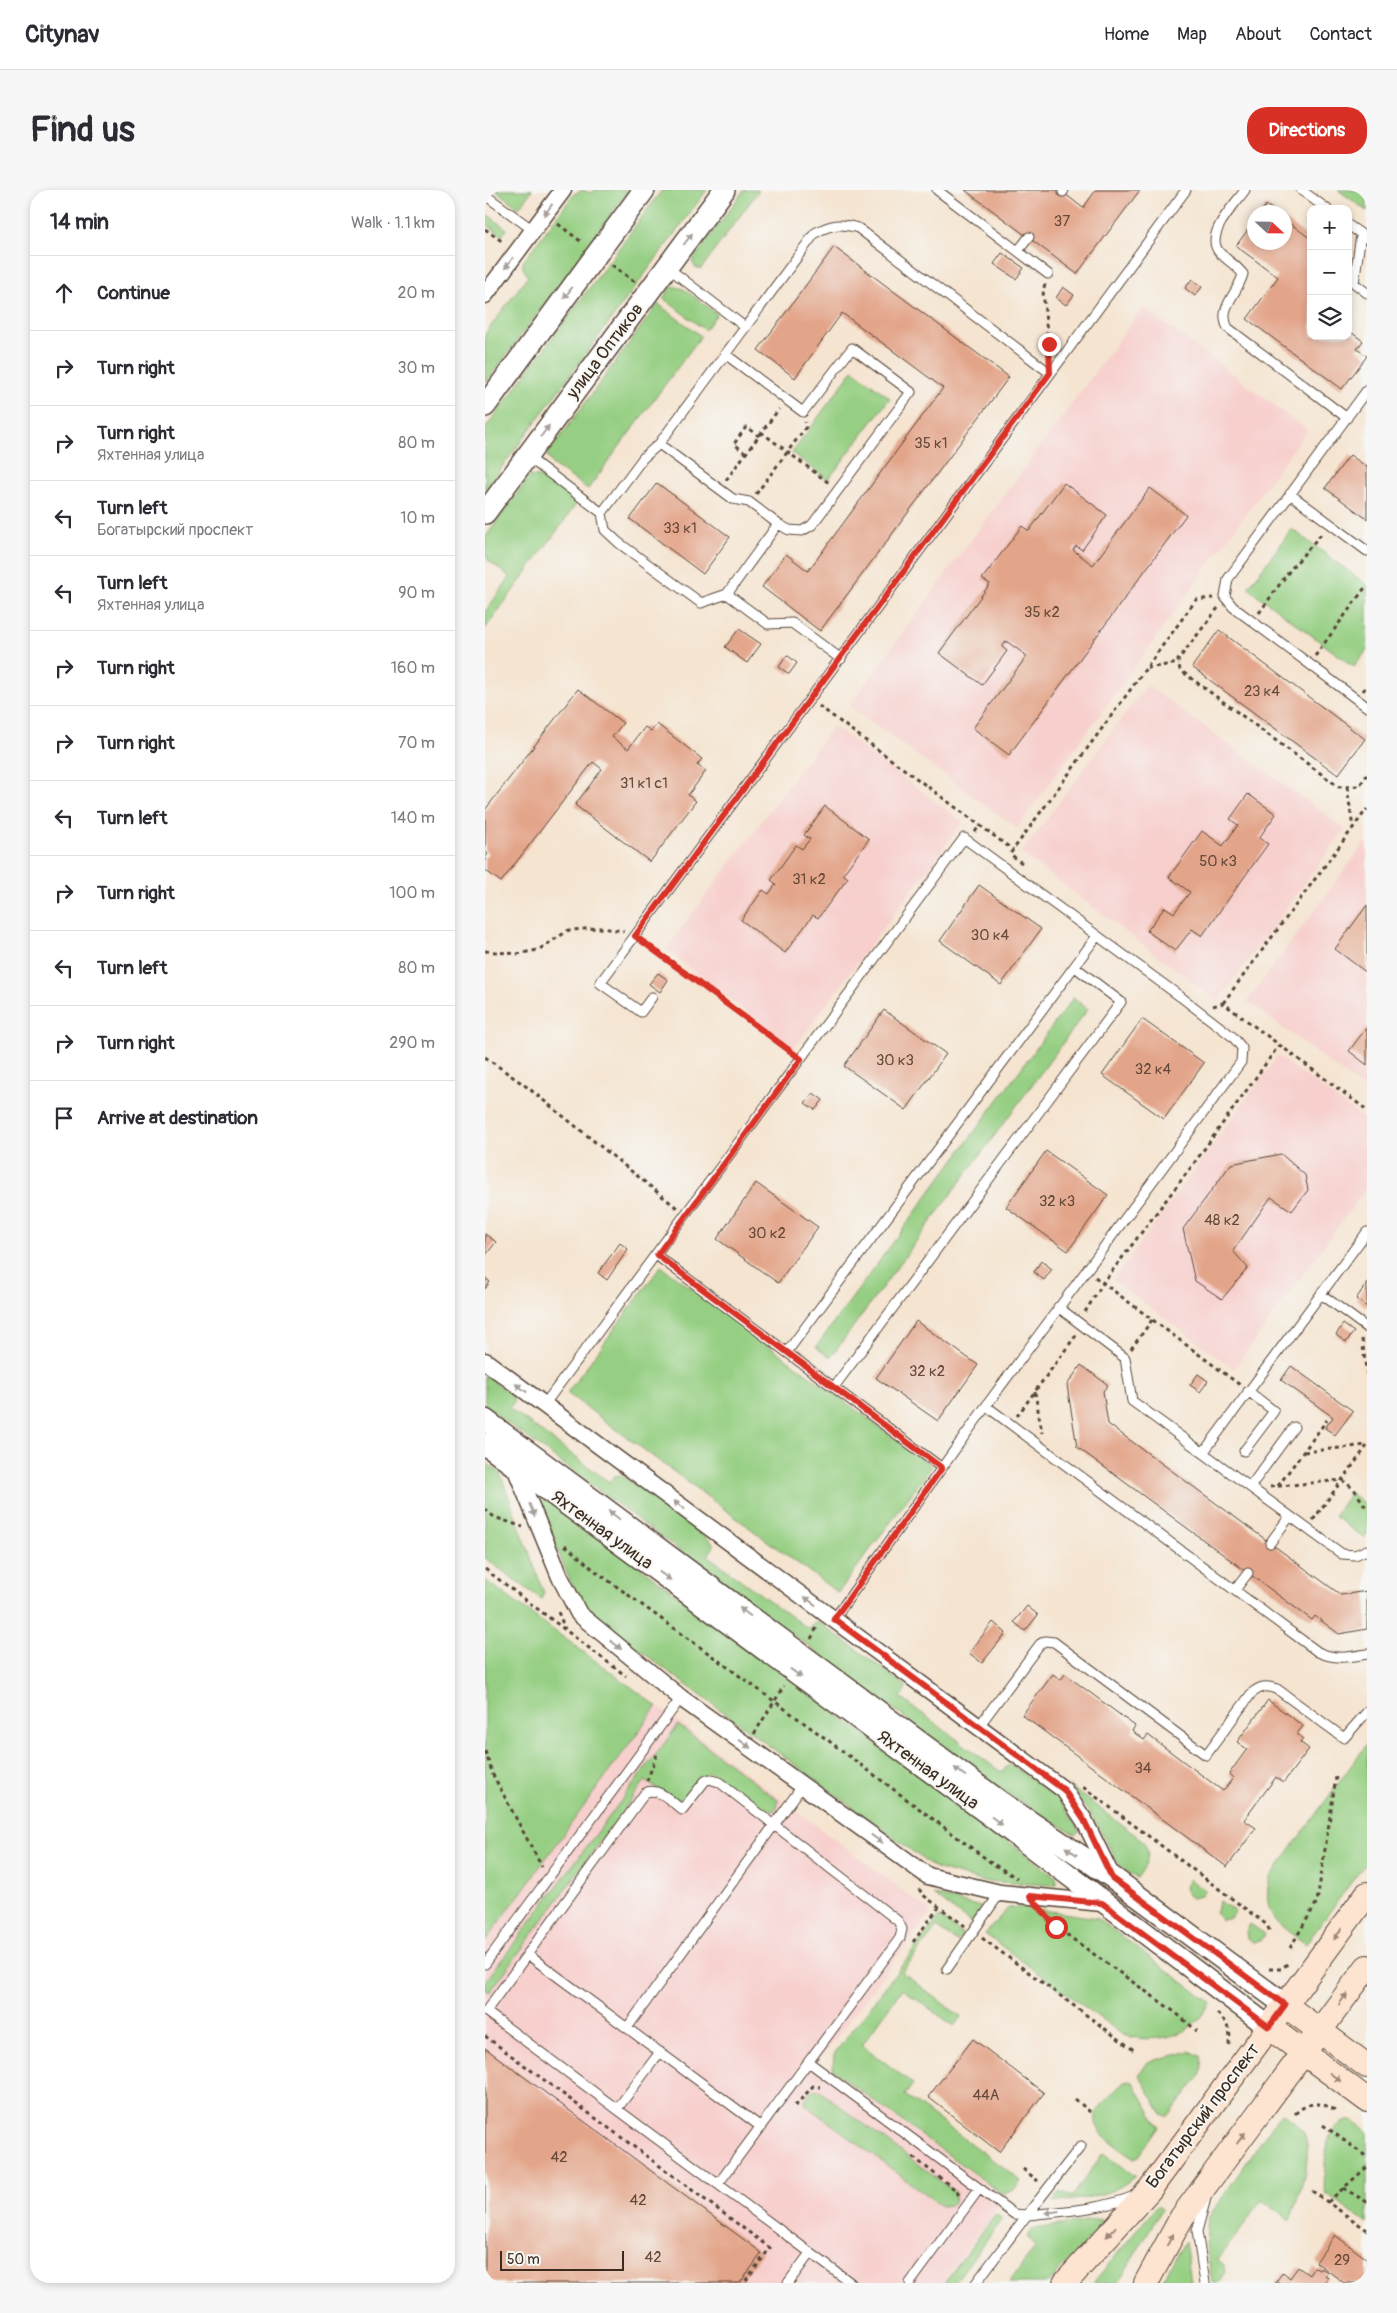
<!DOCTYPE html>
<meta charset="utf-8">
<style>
:root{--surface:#fff;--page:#f7f7f7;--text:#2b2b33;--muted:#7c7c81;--line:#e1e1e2;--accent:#d93025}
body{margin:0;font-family:Pangolin,sans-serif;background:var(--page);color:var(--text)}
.controls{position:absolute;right:15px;top:15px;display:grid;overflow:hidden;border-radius:10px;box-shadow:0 2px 8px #0003}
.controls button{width:45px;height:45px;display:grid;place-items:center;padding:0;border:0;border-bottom:1px solid var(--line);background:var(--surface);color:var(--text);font:25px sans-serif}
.compass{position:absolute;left:762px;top:15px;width:45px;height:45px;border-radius:50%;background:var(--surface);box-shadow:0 2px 8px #0003;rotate:112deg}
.scale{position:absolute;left:15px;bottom:12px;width:124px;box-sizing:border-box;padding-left:5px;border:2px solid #3b2a1e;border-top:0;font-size:14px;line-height:18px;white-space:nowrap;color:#3b2a1e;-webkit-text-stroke:4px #f6f6f2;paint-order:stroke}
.stop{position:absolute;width:15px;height:15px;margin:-11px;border:4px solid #d93025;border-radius:50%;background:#fff}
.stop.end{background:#d93025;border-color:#fff;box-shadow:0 1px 5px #0008}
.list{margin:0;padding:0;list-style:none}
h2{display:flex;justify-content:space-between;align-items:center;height:65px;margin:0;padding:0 20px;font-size:21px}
h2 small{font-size:16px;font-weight:400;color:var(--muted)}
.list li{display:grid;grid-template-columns:32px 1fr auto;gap:15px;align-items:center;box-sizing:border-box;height:75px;padding:0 20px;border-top:1px solid var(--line)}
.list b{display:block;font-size:19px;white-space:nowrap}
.list p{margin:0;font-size:16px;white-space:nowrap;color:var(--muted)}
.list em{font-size:16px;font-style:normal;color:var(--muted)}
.icon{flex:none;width:28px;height:28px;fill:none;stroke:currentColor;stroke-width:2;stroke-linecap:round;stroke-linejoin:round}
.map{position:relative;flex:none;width:882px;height:2093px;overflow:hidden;border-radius:20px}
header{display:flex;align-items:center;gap:30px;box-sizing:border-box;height:70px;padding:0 25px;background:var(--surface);border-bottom:1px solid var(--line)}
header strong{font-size:24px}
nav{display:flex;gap:28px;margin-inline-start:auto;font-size:18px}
.intro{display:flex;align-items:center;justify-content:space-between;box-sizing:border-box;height:120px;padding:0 30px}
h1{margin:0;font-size:35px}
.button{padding:12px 22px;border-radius:20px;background:var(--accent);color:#fff;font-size:18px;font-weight:700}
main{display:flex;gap:30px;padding:0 30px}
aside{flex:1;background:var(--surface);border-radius:20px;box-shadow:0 2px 8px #0003}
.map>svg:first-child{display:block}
.built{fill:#f7d0ce}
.green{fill:#96cf83;stroke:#687c50}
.building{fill:#e3a58a}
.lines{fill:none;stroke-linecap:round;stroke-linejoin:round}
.service-casing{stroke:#574639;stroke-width:11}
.minor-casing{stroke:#574639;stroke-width:19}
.tertiary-casing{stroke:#574639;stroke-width:24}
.secondary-casing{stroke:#574639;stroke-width:26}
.path{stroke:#574639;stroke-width:3;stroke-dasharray:4 4;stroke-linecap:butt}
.service{stroke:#fff;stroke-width:9}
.minor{stroke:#fff;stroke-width:16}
.tertiary{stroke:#fff;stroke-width:21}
.secondary{stroke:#fde4d1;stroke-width:24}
.oneway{fill:#a79f9a}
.oneway2{fill:#9c8778}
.route{stroke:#d93025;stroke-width:6}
.labels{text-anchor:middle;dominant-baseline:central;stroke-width:4;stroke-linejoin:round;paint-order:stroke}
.number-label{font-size:15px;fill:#654939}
.street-label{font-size:18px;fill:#3b2a1e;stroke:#f6f6f2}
</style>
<header>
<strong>Citynav</strong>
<nav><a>Home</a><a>Map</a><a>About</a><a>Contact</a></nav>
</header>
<div class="intro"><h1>Find us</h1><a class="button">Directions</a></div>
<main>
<aside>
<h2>14 min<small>Walk · 1.1 km</small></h2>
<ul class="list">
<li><svg class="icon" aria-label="ahead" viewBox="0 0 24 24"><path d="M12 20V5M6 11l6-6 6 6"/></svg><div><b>Continue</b></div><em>20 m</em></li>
<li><svg class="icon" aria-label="right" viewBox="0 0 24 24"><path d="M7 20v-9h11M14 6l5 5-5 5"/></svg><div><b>Turn right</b></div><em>30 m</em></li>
<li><svg class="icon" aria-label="right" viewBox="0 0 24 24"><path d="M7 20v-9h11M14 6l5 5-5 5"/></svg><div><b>Turn right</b><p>Яхтенная улица</p></div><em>80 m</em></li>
<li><svg class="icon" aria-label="left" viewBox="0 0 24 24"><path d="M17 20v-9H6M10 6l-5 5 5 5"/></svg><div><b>Turn left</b><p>Богатырский проспект</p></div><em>10 m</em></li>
<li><svg class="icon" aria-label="left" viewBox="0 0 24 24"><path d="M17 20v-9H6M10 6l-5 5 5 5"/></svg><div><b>Turn left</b><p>Яхтенная улица</p></div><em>90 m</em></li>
<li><svg class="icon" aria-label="right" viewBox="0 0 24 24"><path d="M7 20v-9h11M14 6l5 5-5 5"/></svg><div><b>Turn right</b></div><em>160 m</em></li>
<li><svg class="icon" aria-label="right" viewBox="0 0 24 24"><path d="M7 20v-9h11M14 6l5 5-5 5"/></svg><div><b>Turn right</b></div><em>70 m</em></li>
<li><svg class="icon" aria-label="left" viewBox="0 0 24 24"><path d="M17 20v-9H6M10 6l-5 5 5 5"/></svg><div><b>Turn left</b></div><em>140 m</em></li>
<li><svg class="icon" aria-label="right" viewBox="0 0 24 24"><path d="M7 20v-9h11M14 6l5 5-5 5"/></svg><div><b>Turn right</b></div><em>100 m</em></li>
<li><svg class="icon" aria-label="left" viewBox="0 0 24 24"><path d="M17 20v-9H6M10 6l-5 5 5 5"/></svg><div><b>Turn left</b></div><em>80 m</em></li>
<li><svg class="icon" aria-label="right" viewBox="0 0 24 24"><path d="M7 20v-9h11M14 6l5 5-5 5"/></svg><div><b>Turn right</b></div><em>290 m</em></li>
<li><svg class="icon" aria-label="arrive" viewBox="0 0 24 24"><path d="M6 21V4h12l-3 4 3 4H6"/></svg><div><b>Arrive at destination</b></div></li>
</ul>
</aside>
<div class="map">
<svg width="882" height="2093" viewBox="0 0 882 2093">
<rect width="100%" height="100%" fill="#f6f6f2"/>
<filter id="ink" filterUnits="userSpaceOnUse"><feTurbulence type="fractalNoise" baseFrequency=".02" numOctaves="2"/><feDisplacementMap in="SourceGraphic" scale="10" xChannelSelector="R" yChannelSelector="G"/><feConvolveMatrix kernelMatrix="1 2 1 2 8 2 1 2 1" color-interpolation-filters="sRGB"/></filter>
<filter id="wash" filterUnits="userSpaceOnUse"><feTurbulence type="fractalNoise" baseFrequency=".0096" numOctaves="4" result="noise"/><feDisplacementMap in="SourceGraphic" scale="20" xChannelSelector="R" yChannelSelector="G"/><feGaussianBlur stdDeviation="1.12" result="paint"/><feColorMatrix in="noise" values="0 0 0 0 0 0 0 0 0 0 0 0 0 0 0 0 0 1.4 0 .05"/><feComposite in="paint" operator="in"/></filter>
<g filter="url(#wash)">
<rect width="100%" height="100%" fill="#f5e4d0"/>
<path class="built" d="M658,117L822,240L532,638L364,516Z
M662,495L860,639L733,811L536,663Z
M348,536L478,632L308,859L181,759Z
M882,650V901L762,811Z
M793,866L882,931V997L749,1179L628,1090Z
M172,1516L446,1722L333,1872L520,2008L457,2093H0V1752Z"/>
<path class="green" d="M10,0H47L34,18Z
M98,0L106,3L108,0H144L0,194V144L43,86L38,78V72L89,4Z
M177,0H222L0,300V239Z
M259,0H274L216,79L210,77L207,71Z
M853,0H882V21Z
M0,23L22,39L17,46L0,33Z
M187,96L199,99L232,124L220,140L178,108Z
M173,114L216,146L103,299L68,275L62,265Z
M368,180L405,208L343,290L307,263Z
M45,286L60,288L93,312L0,439V422L25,387L4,371L0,365V348Z
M807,339L882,395V460L869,477L763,398Z
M588,808L603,819L345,1168L331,1157Z
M176,1076L447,1276L353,1403L82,1203Z
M0,1185L27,1205L29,1212L24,1218L124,1292L129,1286L136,1285L227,1352L229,1356L223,1366L323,1439L331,1432L335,1433L420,1495L421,1499L416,1508L516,1582L524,1575L528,1576L573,1608L595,1641L591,1645L520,1602L0,1216Z
M0,1272L15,1283L59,1403L56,1409L0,1368Z
M54,1302L571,1687V1694L566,1695L497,1691L450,1678L138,1448C129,1441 116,1434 108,1425C78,1393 68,1342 54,1302Z
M865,1303L880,1314L882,1311V1344L879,1348L849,1326Z
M0,1390L172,1516L0,1752Z
M193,1535L293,1610L292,1617L288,1621L276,1620L224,1582L201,1610H189L160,1591L5,1802L0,1798V1792Z
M882,1554V1671L821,1754C792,1734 776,1725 785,1687Z
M584,1596L657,1650C668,1665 661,1675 652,1688L636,1677L606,1625Z
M704,1689L720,1700L716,1706L707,1708L702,1704L700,1697Z
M448,1705L496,1717L494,1722L486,1733Z
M735,1711L750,1722L746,1728L737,1730L730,1723Z
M537,1717L612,1728L726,1813C721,1819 717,1826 711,1832C693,1850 662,1852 638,1845L500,1744L523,1718Z
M454,1727L478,1745L472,1752L452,1737L417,1782L476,1827L469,1836L417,1799L377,1855L428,1894L420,1905L536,1991C531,2000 527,2002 517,2004L348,1881L349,1864Z
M765,1734L780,1744L776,1751L767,1752L762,1748L761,1742Z
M705,1861L715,1866L717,1878L716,1884L685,1924L681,1926L677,1924L654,1885L663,1872Z
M643,1891L648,1892L674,1937L654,1966L649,1968C635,1957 600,1941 614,1919C620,1909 631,1900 639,1892Z
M332,1899L470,2002L469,2012L465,2015L456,2016L320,1914C319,1906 326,1901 332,1899Z
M796,1923C802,1927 811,1932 815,1937C833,1958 813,2008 805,2030L777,2010L733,2070L739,2075L740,2082L733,2093H727L721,2054L723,2028Z
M867,1930L882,1941V2033L841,2003L839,1997C841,1973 836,1934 867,1930Z
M618,1963L650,1986C627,2007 598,2008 568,2013L574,2002L587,2007Z
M672,2016L677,2019L633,2093H608Z
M511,2024L517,2029L469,2093H459Z
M615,2029L616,2033L613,2039L563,2093H524L550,2057L542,2045L548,2039Z
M700,2051L706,2093H675Z"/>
<g id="blocks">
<path class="building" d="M480,0H575L598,18L611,0H655L592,84Z
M781,15L791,22H776Z
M799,29L826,49V146H863V140L878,151L872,159L882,166L857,199L762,129L793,87L751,56L769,31V52H799Z
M349,57L524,187L335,441L277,397L301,364L323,381L458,198L357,123L310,188L273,160Z
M517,63L539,78L531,89L509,74Z
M707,89L717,97L710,106L700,98Z
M578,97L589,105L581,115L571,108Z
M865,265L882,277V329L840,298Z
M172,293L245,347L218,384L145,329Z
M579,293L622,325L597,360L591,356L588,360L608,375L665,298L701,325L524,565L488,538L542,466L521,451L517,457L522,461L497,495L454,463L505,394L497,389L537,336L544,341Z
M254,439L276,454L262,473L240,457Z
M734,440L880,549L853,585L707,477Z
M302,465L312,473L304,484L294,477Z
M93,499L138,533L127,547L143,559L160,537L166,541L172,534L217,569L212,575L221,581L203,605L211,611L165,672L90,615L117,579L108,572L16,692L0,680V668L3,664L0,661V620Z
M763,604L791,624L774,648L783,654L717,746L707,739L690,761L662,741L680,717L689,723L705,702L684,687L717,641L738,656L753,635L745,629Z
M340,616L384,649L358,684L363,688L333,728L328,725L300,763L256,730L278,700L284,704L291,694L286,690L311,655L317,659L325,649L319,645Z
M494,695L556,739L516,795L455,751Z
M882,715V783L850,759Z
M173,783L183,790L175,802L164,794Z
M399,820L461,864L421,920L359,876Z
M657,829L719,873L679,929L617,885Z
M882,837V875L864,861Z
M328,903L338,910L330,920L320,913Z
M561,961L623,1005L583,1061L521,1017Z
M796,964L820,985L823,1000L807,1021L786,1007L748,1061L763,1078L737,1109L710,1091L698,1039L746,974Z
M271,993L333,1037L293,1093L232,1049Z
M0,1044L11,1052L0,1066Z
M135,1053L143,1059L122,1090L113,1083Z
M556,1071L567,1079L559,1090L549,1082Z
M0,1088L5,1092L0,1099Z
M882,1093V1117L871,1109Z
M431,1131L493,1175L453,1231L391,1188Z
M858,1134L869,1142L861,1152L851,1145Z
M596,1175L623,1195L618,1201L623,1234L856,1405L882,1401V1439L854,1444L830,1426L827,1430L592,1257L582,1195Z
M806,1176L868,1221L850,1245L840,1238L848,1227L796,1190Z
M713,1184L723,1191L715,1202L705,1195Z
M542,1416L553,1425L540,1441L529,1432Z
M508,1432L521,1443L497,1473L484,1463Z
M568,1484L576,1490L580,1484L650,1536L647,1541L659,1550L663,1545L738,1601L748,1588L744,1584L762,1559L752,1552L783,1510L818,1536L812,1544L818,1548L815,1552L824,1559L798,1593L791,1587L759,1630L771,1638L742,1677L537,1525Z
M488,1849L559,1903L514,1962L443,1907Z
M0,1858L277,2063L255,2093H0Z
M850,2045L882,2069V2093H859L831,2072Z
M813,2077L824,2085L829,2077L834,2080L836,2078L842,2082L840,2085L843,2087L839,2093H790L798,2082L805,2088Z"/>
</g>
</g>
<g filter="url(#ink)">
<use href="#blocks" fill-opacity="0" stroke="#574639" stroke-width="1"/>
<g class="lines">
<g class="service-casing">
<path id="service" d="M452,0L563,84
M760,0C749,16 718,45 735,63C743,71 751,75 758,84C753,104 732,118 743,138L862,228
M816,0L842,19
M578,2L579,0
M0,5L48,40
M863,35L882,48
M876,44L869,93L882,103
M533,61L544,47
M182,77L260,137
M882,200L743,389L740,407L748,417L882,517
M174,254L248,309L264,312L293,334L304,340L317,341L327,335L426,202L367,158L318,222L240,164
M43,267L117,323L120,340L134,353L216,413L242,404L293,334
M805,304L882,361
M117,323L158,268L174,254L330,43C346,34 355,33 373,38L565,183
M242,404L283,434L307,433L356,469
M167,807L156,822L115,793L701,0
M171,1065L457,1278
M836,1104L882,1138
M573,1117L640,1168L647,1211L857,1364L870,1365L882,1360
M302,1162L612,746
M349,1197L636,812L590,777
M59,1215L479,648L696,807L748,847L757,858L756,872L501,1216L349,1429
M501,1216L833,1462C850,1470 864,1467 882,1464
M759,1261L789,1221L763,1201
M718,1263L882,1042
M765,1297L809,1237
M785,1353L805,1326
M750,1400L763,1383
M494,1536L555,1454L560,1451L569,1452L721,1565L766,1504C775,1496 781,1495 792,1499L859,1548L882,1522
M42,1764L276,1937
M0,1774L196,1508
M462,1779L515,1703
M0,1821L366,2093
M1,1821L160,1603C173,1596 187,1612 197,1620L220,1591L224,1589L234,1592L413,1731L417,1739L415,1748L233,1994
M142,1838L318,1595
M325,1873L529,2024L542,2025L596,1956
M132,1919L175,1862
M303,2093L325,2063
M425,2093L494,1999
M491,2093L542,2025C578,2021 616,2020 649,2006
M720,2093L712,2041L721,2008"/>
</g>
<g class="minor-casing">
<path id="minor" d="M0,105L78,0
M0,1171L579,1600L599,1630L627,1687
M29,1275L75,1387L94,1424L196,1508L443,1686L515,1703L617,1713"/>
</g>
<g class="tertiary-casing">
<path id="tertiary" d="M0,216L159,0
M0,323L239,0
M0,1230L514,1611L627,1687L800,1815
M0,1254L502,1623L784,1837"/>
</g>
<g class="secondary-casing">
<path id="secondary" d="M800,1815L882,1876
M784,1837L882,1910
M580,2093L665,1999L882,1704
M661,2093L697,2027L882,1777"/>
</g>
<path class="path" d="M73,34L98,53
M0,39L18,52
M127,75L150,92
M560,94L558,101L564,164
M276,242L344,293
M261,263L249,254L261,237L274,246
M241,290L294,219
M271,304L321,237L320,232
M733,418L693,470L695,480L854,597L874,596L882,585
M774,423L805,380L838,342
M830,466L882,395
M662,478L694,473
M878,501L882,495
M334,516L528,660
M862,597L868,638
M490,642L495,635
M537,673L525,664L711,410L728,408
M160,752L307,862
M0,761L32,764L53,760L84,740L115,738L139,741
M738,813L882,619
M728,816L738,813L882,920
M0,867L42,897L192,1018
M610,1087L755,1195
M600,1122L618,1093L710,972L794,855
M877,1149L882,1186
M646,1159L667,1130
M550,1202L557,1243
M532,1226L592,1144
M819,1262L882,1255
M793,1296L842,1230
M785,1297L857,1290L869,1299L882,1319
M0,1319L9,1327L38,1337
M828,1330L882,1256
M80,1355L109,1380L344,1551L508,1674L532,1688
M0,1379L141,1486
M73,1422L80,1439
M326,1449L332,1437
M269,1544L299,1496
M0,1561L8,1585L57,1677
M162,1591L172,1564
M598,1597L782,1735L786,1744
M434,1699L438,1705L480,1736
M558,1723L571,1737L691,1823L712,1841
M497,1748L650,1861
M428,1752L454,1717
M805,1758L832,1712L851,1587
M784,1779H796L805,1772
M732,1823C742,1833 748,1842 743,1857
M0,1846L285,2058L259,2093
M590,1909L605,1922
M310,1916L328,1896L335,1897
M810,1924C824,1910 836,1912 852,1921
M838,1935L882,1967
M428,1967L472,2001L474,2006
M538,1979L553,1991
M858,1998L882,2012
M827,2001L882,2040
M843,2012L882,1977"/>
<use href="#service" class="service"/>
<use href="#minor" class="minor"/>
<use href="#tertiary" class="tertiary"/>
<use href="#secondary" class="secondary"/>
</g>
<defs><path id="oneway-solid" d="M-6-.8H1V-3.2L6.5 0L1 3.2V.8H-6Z" transform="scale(1.25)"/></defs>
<g class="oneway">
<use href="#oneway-solid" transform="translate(63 20) rotate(126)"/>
<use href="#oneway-solid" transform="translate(203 49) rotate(-53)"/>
<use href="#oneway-solid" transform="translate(24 73) rotate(127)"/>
<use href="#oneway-solid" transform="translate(83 103) rotate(126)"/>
<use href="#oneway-solid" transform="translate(60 241) rotate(-53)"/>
<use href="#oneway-solid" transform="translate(36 1198) rotate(-144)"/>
<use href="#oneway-solid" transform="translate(194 1315) rotate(-144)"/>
<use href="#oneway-solid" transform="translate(47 1320) rotate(68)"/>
<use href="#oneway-solid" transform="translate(129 1325) rotate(-143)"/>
<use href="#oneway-solid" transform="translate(180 1386) rotate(36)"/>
<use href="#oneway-solid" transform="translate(325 1411) rotate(-144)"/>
<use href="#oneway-solid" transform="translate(260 1422) rotate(-143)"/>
<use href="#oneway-solid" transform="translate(131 1455) rotate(39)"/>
<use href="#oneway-solid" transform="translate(311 1483) rotate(36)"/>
<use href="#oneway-solid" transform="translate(260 1554) rotate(36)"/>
<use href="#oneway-solid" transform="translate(475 1582) rotate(-143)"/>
<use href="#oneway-solid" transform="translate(512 1631) rotate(37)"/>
<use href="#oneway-solid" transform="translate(392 1649) rotate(36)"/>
<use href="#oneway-solid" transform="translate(586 1661) rotate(-147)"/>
<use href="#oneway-solid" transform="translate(567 2022) rotate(173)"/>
</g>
<g class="oneway2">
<use href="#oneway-solid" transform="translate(853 1744) rotate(126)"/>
<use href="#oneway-solid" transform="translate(858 1809) rotate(-53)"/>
<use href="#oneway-solid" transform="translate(850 1887) rotate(37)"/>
<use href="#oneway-solid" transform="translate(756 1948) rotate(-54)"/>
<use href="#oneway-solid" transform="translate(626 2042) rotate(132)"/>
<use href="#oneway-solid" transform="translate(685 2050) rotate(-61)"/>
</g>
</g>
<g class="lines" filter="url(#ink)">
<path class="route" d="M564,154L565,183L150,746L316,869L172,1065L457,1278L349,1429L579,1600L599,1630L627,1688L800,1815L784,1837L617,1713L545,1706L571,1737"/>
</g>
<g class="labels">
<g class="number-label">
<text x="577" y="31">37</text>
<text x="446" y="253">35 к1</text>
<text x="195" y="338">33 к1</text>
<text x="557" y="422">35 к2</text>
<text x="777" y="501">23 к4</text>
<text x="159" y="593">31 к1 с1</text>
<text x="733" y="671">50 к3</text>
<text x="324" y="689">31 к2</text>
<text x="505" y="745">30 к4</text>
<text x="410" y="870">30 к3</text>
<text x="668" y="879">32 к4</text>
<text x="572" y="1011">32 к3</text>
<text x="737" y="1030">48 к2</text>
<text x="282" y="1043">30 к2</text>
<text x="442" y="1181">32 к2</text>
<text x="658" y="1578">34</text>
<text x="501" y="1905">44А</text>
<text x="74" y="1967">42</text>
<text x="153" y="2010">42</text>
<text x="168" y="2067">42</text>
<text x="857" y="2070">29</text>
</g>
<g class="street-label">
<text transform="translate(120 161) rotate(-53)">улица Оптиков</text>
<text transform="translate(117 1340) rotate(36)">Яхтенная улица</text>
<text transform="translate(443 1580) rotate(36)">Яхтенная улица</text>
<text transform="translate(718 1926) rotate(-53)">Богатырский проспект</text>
</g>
</g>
</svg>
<div class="controls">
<button>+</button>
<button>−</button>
<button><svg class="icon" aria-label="layers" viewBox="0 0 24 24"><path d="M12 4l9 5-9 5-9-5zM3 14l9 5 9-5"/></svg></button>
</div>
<svg class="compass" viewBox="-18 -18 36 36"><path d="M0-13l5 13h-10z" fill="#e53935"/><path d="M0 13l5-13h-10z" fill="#7c7c81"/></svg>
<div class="scale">50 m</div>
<div class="stop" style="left:571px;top:1737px"></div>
<div class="stop end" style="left:564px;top:154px"></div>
</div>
</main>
